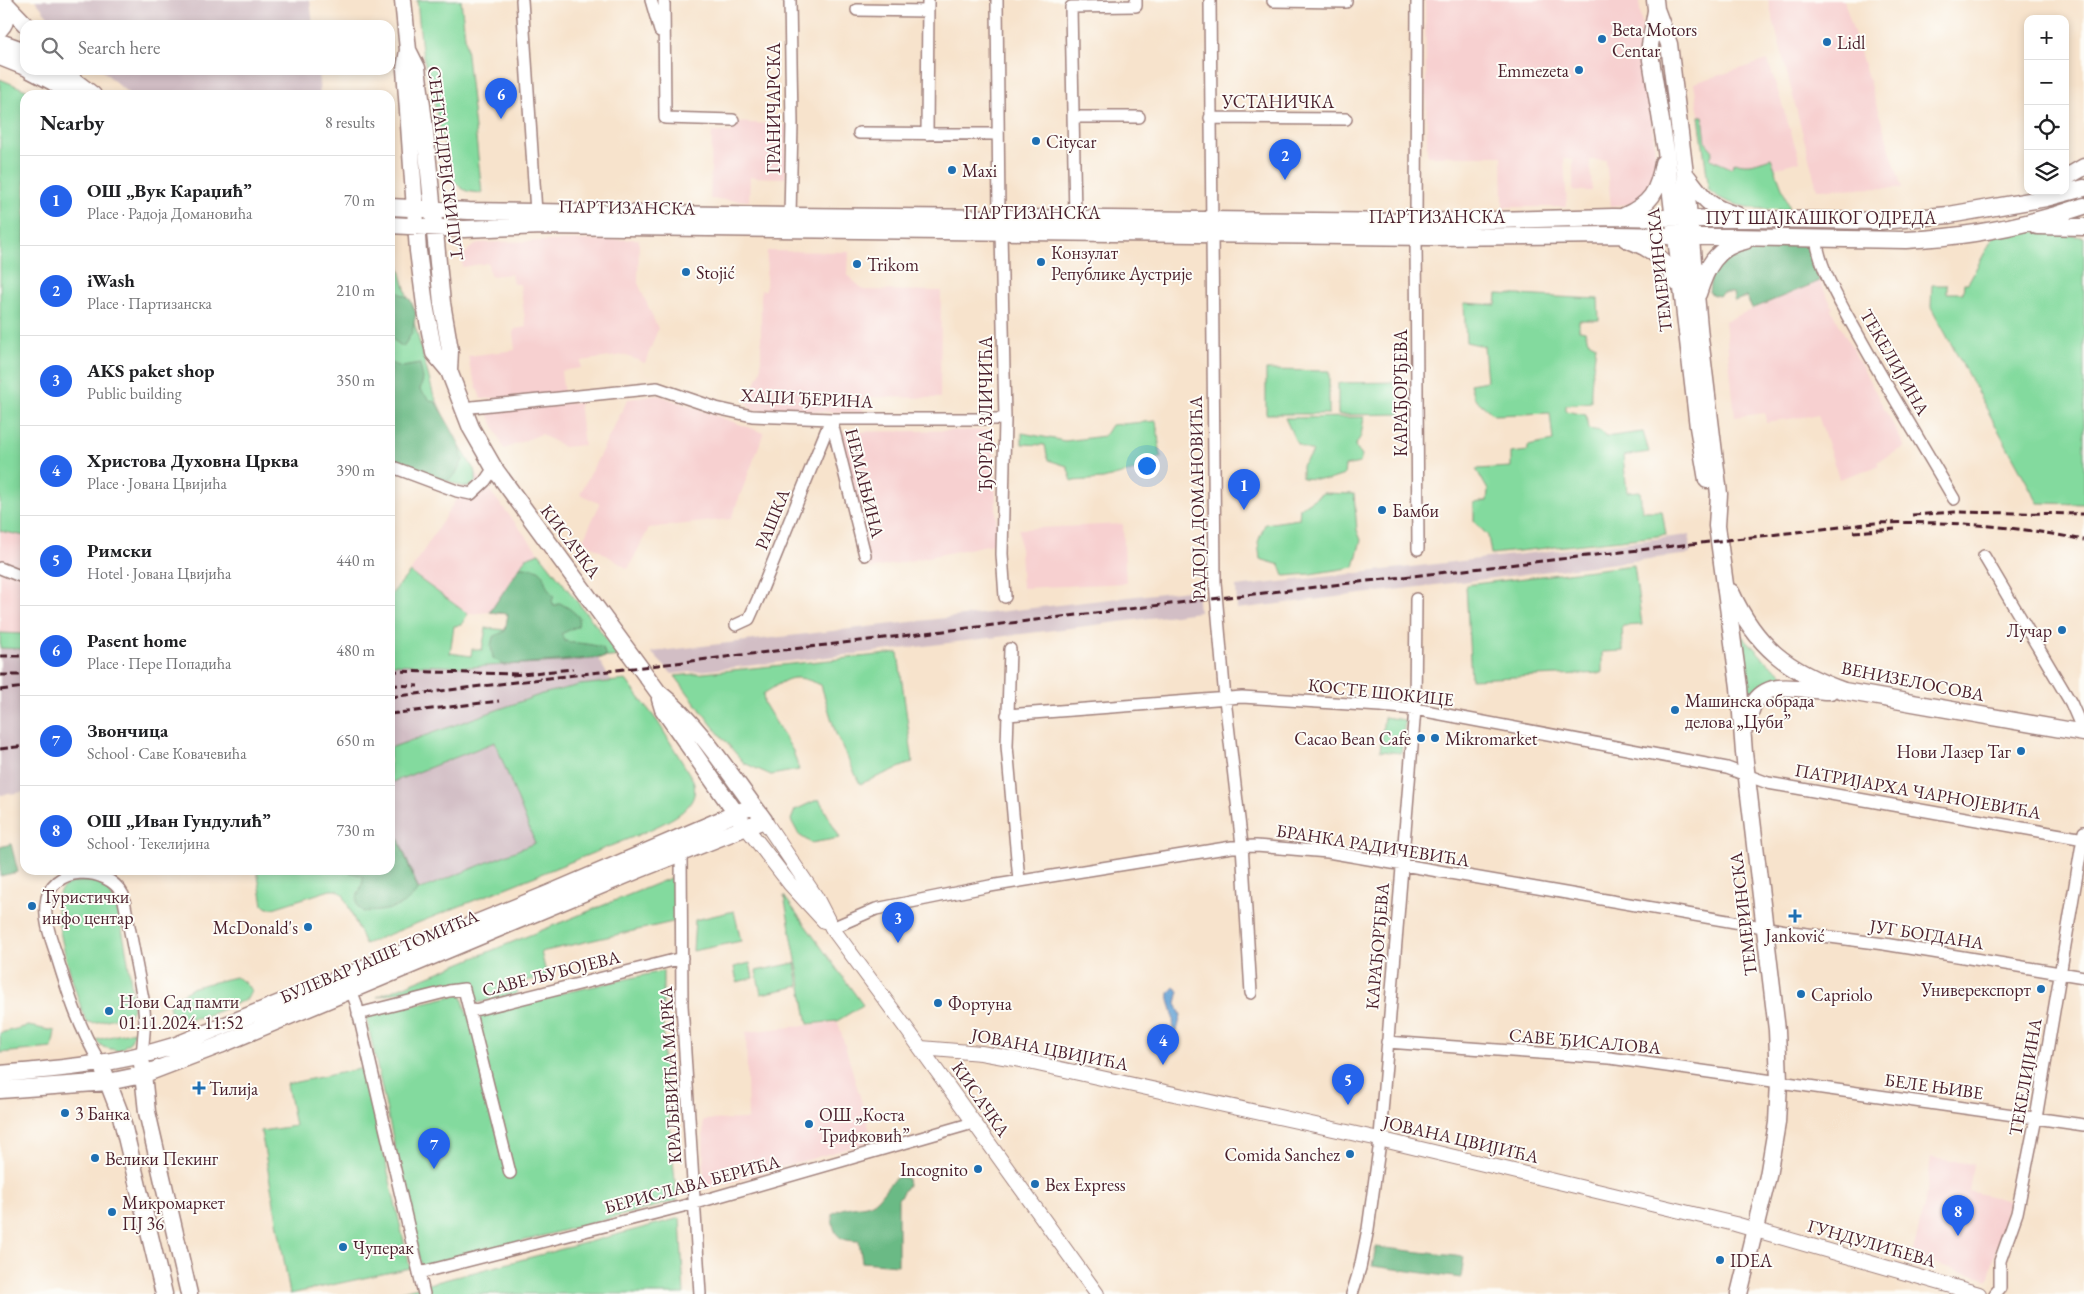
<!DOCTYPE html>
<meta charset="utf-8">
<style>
:root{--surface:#fff;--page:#f6f6f6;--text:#202124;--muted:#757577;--line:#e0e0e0;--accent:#2563eb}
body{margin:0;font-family:"EB Garamond",serif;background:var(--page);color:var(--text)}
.controls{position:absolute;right:15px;top:15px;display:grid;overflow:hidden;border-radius:10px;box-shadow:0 2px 8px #0003}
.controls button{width:45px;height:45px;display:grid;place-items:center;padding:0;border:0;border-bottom:1px solid var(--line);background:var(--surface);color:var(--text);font:25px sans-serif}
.you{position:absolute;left:1146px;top:465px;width:18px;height:18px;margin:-12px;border:4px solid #fff;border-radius:50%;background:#1a73e8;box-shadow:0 0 0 8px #1a73e833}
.badge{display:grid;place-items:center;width:32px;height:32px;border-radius:50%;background:var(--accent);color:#fff;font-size:16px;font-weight:700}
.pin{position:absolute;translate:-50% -41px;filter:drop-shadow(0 1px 2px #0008)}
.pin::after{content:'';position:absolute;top:26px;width:18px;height:15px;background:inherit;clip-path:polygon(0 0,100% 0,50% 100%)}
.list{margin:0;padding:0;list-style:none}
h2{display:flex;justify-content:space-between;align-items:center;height:65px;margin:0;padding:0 20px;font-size:21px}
h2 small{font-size:16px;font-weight:400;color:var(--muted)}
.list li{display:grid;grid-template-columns:32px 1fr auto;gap:15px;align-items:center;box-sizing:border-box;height:90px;padding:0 20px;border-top:1px solid var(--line)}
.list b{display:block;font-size:19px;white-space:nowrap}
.list p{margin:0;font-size:16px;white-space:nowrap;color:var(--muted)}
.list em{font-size:16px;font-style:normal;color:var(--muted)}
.icon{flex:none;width:28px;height:28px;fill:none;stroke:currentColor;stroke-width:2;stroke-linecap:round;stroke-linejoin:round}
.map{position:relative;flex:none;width:2084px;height:1294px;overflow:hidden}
.search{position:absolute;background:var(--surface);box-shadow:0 2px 8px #0003;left:20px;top:20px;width:375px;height:55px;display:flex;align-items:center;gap:12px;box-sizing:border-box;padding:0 18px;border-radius:15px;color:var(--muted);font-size:19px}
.panel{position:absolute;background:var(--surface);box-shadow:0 2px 8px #0003;left:20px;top:90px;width:375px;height:785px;border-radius:15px}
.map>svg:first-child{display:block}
.built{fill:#f7d0d0}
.industrial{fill:#d2bec5}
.green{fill:#83da9e;stroke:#667c64}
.forest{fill:#6aba85;stroke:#5a6c58}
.water{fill:#62a1d5;stroke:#566080}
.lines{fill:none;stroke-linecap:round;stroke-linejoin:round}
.minor-casing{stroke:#a0817c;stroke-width:14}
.tertiary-casing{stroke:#a0817c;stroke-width:16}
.secondary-casing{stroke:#a0817c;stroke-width:19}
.minor{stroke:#fff;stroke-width:11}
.tertiary{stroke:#fff;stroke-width:14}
.secondary{stroke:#fff;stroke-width:16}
.rail{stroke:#4a1f2b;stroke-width:3;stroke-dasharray:8 4;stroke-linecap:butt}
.poi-dot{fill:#1f6fb2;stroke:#fdfcf7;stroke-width:2}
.labels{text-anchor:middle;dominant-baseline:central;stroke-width:4;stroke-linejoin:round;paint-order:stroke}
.poi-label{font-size:18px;fill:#4a1f2b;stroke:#fdfcf7;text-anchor:start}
.street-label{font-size:18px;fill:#4a1f2b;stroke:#fdfcf7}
</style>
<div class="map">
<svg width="2084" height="1294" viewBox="0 0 2084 1294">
<rect width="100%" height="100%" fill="#fdfcf7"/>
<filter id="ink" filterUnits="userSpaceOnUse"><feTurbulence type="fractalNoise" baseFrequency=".02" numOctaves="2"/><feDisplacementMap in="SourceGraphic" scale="10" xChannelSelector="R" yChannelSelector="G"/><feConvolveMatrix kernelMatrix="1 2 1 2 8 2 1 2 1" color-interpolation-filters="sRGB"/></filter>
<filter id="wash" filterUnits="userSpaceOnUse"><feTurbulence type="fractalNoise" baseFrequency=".0096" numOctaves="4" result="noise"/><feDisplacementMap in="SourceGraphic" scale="20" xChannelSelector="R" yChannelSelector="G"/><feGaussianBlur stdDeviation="1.12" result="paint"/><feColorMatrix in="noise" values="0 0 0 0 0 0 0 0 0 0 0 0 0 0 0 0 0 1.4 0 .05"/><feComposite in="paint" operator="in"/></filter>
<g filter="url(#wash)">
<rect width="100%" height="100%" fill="#f7e3cc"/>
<path class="built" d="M1425,0H1639L1657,170L1647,192L1631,204L1611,206L1606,160H1590L1592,191H1573V159H1564L1567,207H1503L1502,156H1427Z
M1768,0H1844L1902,188L1817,189Z
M1768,60L1800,161L1741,178L1706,160L1694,83Z
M733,122L787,125L786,178L750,177L749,201L710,199L712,132H732Z
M639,239L638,283L658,329L645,363L624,355L581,361V368L561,371L564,394L481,399L470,367L468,356L515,350L513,333L515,329L526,327L520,284H513L511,274L490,276L488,263L462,267L463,257L470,248L479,243L499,242Z
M767,251L849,252L848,276L864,290L941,291L940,398L863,397V413L752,410L747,403L761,370V290H766Z
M1820,281L1833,308L1831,309L1905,447L1877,462L1879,466L1839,479L1818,415L1766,422L1765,413L1735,417L1725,321Z
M659,395L764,433L731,519L649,528L628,569L583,540L600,504L580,494L628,399Z
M579,402L584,445L564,447L541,434L504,449L486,409Z
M994,430L997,543L870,569L841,432Z
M476,473L539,553L526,558L490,612L468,614L410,572L464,487L476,481Z
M1123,524L1126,583L1022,588L1019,529Z
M0,531L25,536V634L0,633Z
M838,1022L873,1141L704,1190L703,1120L748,1119L746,1032Z
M1931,1158L1973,1164L1969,1191L2009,1201L1988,1280L1912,1256L1926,1197Z"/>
<path class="industrial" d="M35,0H310L313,25H55Z
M102,70H318L320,95H130Z
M1689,535L1690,554L1237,609L1236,587Z
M1197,589L1199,612L900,649L672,674L651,652Z
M0,648L25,649V795L24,792L0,795Z
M598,658L611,681L580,685L542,694L390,748V664L469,667Z
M495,741L536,843L418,890L390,817V783Z"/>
<path class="green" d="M417,0H461L482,193C466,192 462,191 452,178L422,51Z
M0,79L26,90L34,95H25V536L0,531Z
M1699,116H1703L1706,143L1713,151L1710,159L1731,168L1735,162C1748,167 1758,162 1771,158L1790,209C1766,211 1727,208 1709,190Z
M2018,230L2084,237V504L2038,503L1931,307L1932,285H1947V293H1963L1964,283H1968L1994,236Z
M390,249L396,255L433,393L450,430L476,473V481L471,486L464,487L390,460Z
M1497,294L1598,299L1599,320H1579V330L1585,331L1588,341L1596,345C1594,365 1590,382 1591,402L1566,405V411L1586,415L1588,429L1601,431L1605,437L1643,432L1649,452L1623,456L1627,492L1640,491L1642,511H1662L1666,535L1491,554L1488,536L1474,521V503L1487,501L1488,490L1476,469L1511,467V453L1528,451V446L1553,441L1550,413L1494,415L1474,398L1470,384L1487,381L1484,346L1466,342L1464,303L1496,305Z
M1266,370L1329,371V414H1266Z
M1401,382V414L1338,415V383Z
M1364,417L1361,436L1355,446L1362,456L1360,463L1345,466L1344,475L1329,480L1302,478V465L1313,452L1297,444L1285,418Z
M1156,421L1161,457L1145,462L1143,468L1103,479L1072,481L1067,466L1048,460L1045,445L1022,444V433L1065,441L1104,436L1111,425Z
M1323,493L1354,494L1357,530L1361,540L1354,567L1310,574L1284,576L1280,565L1260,559L1258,542L1265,524L1299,519L1300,508Z
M539,553L620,656L560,662L469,667L390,664V596L410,572L468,614L461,625L454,626L450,653L471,656L472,649L482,650L486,628L506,630L508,614L490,612L526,558Z
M1634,565L1642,625L1622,626L1623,651L1602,652V673L1471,679L1466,585Z
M0,633L25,634V649L0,648Z
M1741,636H1743L1765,660L1787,678L1768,682L1749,695Z
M898,653L913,762L860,784L836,734L821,685C791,672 789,678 763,694L764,703L793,751L799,770L771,775L744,763L715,729L675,676Z
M626,680L658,722L693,780C703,810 664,822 643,833L365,944L343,894L337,890H330L273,908H267L263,905L257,870H390V817L419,890L535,843L495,742L390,783V748L542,694L580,685Z
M1384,717L1405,720L1401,753L1380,751Z
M819,799L840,838L811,843L799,835L791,820L795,810Z
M678,875L677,921L541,952L547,977L515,983L517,994L473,1004L468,984L457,982L449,985L447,981L377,997Z
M92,880L107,887C122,907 132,982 133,1009L129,1015L93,1023L88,1022L85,1019C77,997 48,909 60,891C67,881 82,881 92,880Z
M784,896L863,1005L837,1021L808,1024Z
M734,911L741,941L693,951L695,920Z
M750,963L753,978L737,982L734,967Z
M795,963L799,986L761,994L756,971Z
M663,971V1059L677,1201L527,1240L421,1266L366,1016L461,994L467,1014Z
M235,977C242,980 248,984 251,991L247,999C229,1006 189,1029 171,1013L169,1006L171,1001L194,987Z
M28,1026L55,1031L52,1048L0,1053V1033Z
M134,1031L131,1041L119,1051L103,1047L96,1040Z
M364,1068L410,1268L290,1294L261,1131L295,1126L287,1084Z
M680,1218L684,1294H391Z"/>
<path class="forest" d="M1808,241L1809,252L1820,281L1752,309L1747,297L1734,301L1733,293H1722L1719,296L1714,295L1709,292L1712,268L1740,246Z
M390,259L397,260L392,281L399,293L410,299L416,313L412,333L403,347L392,339L390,341Z
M390,363L402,367L420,364L423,379L420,390L430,400L437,403V406C440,408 457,439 459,444C461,449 461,454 463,460L455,475L447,481L390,460Z
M520,567C553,567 537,580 554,596L552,601L554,606L560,603L570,609L579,617L578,626L561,634L565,641C578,644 590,643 603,648L606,657L504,665L493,658L491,646L493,637L505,631L508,614L490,612Z
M390,817L418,890C403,909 387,911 364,912C347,902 365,888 363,876L342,870H390Z
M11,844L18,872L0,876V847Z
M898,1177L907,1178L908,1185L898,1199V1265L862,1262L859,1241C839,1241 833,1236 832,1214C844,1205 857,1208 870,1204C882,1199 886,1183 898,1177Z
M1376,1247L1464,1257L1461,1278L1372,1266Z"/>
<path class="water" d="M1174,987L1179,991L1176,1003L1181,1015L1177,1031L1175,1032C1172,1024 1174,1017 1172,1010C1170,1003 1168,1000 1169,993Z"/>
</g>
<g filter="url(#ink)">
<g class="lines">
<g class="minor-casing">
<path id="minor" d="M522,0L536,212
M651,0L660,31
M664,0L665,118L733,120
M790,0L792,123L790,216
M997,0L999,217
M1210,0L1215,582L1225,699L1242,845L1251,993
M1273,1L1346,2V0
M857,10L928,11
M1074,117H1139
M1210,118L1346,119
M859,133L998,134
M927,134L928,0
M1075,217L1071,7L1136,6V0
M1416,222L1417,0
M1001,232L1005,419L1002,554L1005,597
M1416,236L1418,549
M1816,238C1820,271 1841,304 1857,333C1888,389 1922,444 1954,499
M462,408L657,388L716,408L752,416L831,419H1005
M831,419L865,555
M390,466L457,491L471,494L485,481L494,468
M1984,556L2071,703L2084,733
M0,568L25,578
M736,625L749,619L758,599L831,419
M1010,649L1007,746L1019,881
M1007,715L1242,697L1380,706L1415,709L1727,768L1768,783L2084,839
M681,854L682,1005L700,1294
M832,928L876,909L990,886L1232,847L1256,846L1328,852L1792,932L1884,944L2084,977
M351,990L356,1003L424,1294
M471,1011L682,958
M358,1014L449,991L464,989L510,1173
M1387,1042L1610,1058L2084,1125
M100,1063C79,1027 69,996 57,957C52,941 44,922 46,905C48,864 108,865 123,895L143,999L145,1021L142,1056
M419,1273L695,1203L973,1123
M1352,1294L1360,1268L1368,1229L1379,1149L1415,709L1416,599
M1995,1294L2000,1288V1261L2017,1213L2036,1118L2084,832"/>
</g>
<g class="tertiary-casing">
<path id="tertiary" d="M764,820L816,897L832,928L906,1028L1097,1294
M746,827L790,884L824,921
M921,1048L981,1053L1015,1059L1379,1139L1735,1224L1979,1294"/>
</g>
<g class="secondary-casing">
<path id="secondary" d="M1655,0L1656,9L1669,44L1685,174L1700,338L1719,494L1717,526L1739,687L1744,753L1777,1030L1779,1081L1777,1123L1768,1176L1739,1294
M3,1L26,25
M1656,11L1650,45L1651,60L1666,151L1698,427L1707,480
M0,29C8,21 7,11 3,1
M0,42L25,51
M408,50L417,68L424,121L442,303L450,350L449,371
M0,57L25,67
M30,70L53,82L71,95
M60,70L93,95
M1686,175C1704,198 1707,207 1737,215
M2065,178L2084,167
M390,207L469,211L790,216L1416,222L1613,217L1881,221L1949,215L2046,198L2084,188
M1624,216C1651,204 1658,192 1663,163
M390,225L464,229L544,226L1429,237L1614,235L1906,240C1967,237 2027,226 2084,206
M2037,226L2084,227
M1626,239C1653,249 1663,257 1677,283
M1698,294C1706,268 1716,247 1745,241
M1731,592C1756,647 1788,671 1844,691L2084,733
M660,699L663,709L742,822
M1745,728C1748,720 1750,712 1753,705C1769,676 1805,692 1830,691
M142,1064L147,1112L189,1294
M104,1072L121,1116L164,1294
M0,1074C59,1069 117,1064 174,1046L548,894L753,806
M0,1090L108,1082L142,1075L220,1045L638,870L764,820C733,779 698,723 658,692L494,468L471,428L449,371L434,353L425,305L418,251L405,69L408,50L403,0"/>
</g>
<use href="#minor" class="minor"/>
<use href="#tertiary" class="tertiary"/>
<use href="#secondary" class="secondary"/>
<path class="rail" d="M1912,515L1955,512L2084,514
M1853,532L1895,529
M0,656H25
M390,671L517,674
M0,675H25
M512,675L573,669
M390,685L418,686
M0,690L25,687
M390,697L1237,596L1875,523C1948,521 2012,525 2084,540
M390,714L499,701
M0,749L25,746"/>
</g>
</g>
<g class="poi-dot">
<circle cx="1602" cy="39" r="5"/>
<circle cx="1827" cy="42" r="5"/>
<circle cx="1579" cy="70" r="5"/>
<circle cx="1036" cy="141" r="5"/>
<circle cx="952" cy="170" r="5"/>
<circle cx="1041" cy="262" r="5"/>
<circle cx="857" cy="264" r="5"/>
<circle cx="686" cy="272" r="5"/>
<circle cx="1382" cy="510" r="5"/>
<circle cx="2062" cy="630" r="5"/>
<circle cx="1675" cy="710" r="5"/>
<circle cx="1421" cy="738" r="5"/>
<circle cx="1435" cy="738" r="5"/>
<circle cx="2021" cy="751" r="5"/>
<circle cx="32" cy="906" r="5"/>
<path d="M1792.5 908.5h5v5h5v5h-5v5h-5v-5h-5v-5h5z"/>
<circle cx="308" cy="927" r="5"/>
<circle cx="2041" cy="989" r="5"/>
<circle cx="1801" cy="994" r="5"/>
<circle cx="938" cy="1003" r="5"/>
<circle cx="109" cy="1011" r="5"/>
<path d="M196.5 1080.5h5v5h5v5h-5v5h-5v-5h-5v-5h5z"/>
<circle cx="65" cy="1113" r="5"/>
<circle cx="809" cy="1124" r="5"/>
<circle cx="1350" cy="1154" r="5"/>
<circle cx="95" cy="1158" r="5"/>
<circle cx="978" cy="1169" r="5"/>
<circle cx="1035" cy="1184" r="5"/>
<circle cx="112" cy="1212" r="5"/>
<circle cx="343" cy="1247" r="5"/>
<circle cx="1720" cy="1260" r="5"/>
</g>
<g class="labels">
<g class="poi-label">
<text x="1612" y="29">Beta Motors<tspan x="1612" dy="21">Centar</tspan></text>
<text x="1837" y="42">Lidl</text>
<text x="1569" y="70" text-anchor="end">Emmezeta</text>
<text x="1046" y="141">Citycar</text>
<text x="962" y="170">Maxi</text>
<text x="1051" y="252">Конзулат<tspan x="1051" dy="21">Републике Аустрије</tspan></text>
<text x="867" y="264">Trikom</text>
<text x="696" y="272">Stojić</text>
<text x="1392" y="510">Бамби</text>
<text x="2052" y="630" text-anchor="end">Лучар</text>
<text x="1685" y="700">Машинска обрада<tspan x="1685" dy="21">делова „Цуби”</tspan></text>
<text x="1411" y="738" text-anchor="end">Cacao Bean Cafe</text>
<text x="1445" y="738">Mikromarket</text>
<text x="2011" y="751" text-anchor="end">Нови Лазер Таг</text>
<text x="42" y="896">Туристички<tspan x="42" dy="21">инфо центар</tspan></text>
<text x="298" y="927" text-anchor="end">McDonald's</text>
<text x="1795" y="935" text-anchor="middle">Janković</text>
<text x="2031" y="989" text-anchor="end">Универекспорт</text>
<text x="1811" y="994">Capriolo</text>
<text x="119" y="1001">Нови Сад памти<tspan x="119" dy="21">01.11.2024. 11:52</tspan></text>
<text x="948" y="1003">Фортуна</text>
<text x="209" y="1088">Тилија</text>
<text x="75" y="1113">3 Банка</text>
<text x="819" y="1114">ОШ „Коста<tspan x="819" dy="21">Трифковић”</tspan></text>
<text x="1340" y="1154" text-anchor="end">Comida Sanchez</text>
<text x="105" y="1158">Велики Пекинг</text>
<text x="968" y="1169" text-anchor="end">Incognito</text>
<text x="1045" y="1184">Bex Express</text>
<text x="122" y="1202">Микромаркет<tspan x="122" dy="21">ПЈ 36</tspan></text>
<text x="353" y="1247">Чуперак</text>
<text x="1730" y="1260">IDEA</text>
</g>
<g class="street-label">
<text x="1278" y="101">УСТАНИЧКА</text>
<text transform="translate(773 108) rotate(-90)">ГРАНИЧАРСКА</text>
<text transform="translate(446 163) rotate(83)">СЕНТАНДРЕЈСКИ ПУТ</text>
<text transform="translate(627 207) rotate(1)">ПАРТИЗАНСКА</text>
<text x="1032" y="212">ПАРТИЗАНСКА</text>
<text x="1437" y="216">ПАРТИЗАНСКА</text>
<text x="1821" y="217">ПУТ ШАЈКАШКОГ ОДРЕДА</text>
<text transform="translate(1659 270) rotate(-96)">ТЕМЕРИНСКА</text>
<text transform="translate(1895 362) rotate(60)">ТЕКЕЛИЈИНА</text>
<text transform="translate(1400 393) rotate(-90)">КАРАЂОРЂЕВА</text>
<text transform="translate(807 398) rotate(3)">ХАЏИ ЂЕРИНА</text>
<text transform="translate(985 414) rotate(-90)">ЂОРЂА ЗЛИЧИЋА</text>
<text transform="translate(865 483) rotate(76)">НЕМАЊИНА</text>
<text transform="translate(1197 498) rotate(-91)">РАДОЈА ДОМАНОВИЋА</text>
<text transform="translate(772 519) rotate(-68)">РАШКА</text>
<text transform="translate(571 541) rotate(53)">КИСАЧКА</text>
<text transform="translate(1913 681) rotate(11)">ВЕНИЗЕЛОСОВА</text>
<text transform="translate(1381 692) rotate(6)">КОСТЕ ШОКИЦЕ</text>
<text transform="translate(1918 791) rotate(10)">ПАТРИЈАРХА ЧАРНОЈЕВИЋА</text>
<text transform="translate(1373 845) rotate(9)">БРАНКА РАДИЧЕВИЋА</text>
<text transform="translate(1743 914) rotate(-97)">ТЕМЕРИНСКА</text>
<text transform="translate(1927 934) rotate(9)">ЈУГ БОГДАНА</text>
<text transform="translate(1377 946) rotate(-85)">КАРАЂОРЂЕВА</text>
<text transform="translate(379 956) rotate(-23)">БУЛЕВАР ЈАШЕ ТОМИЋА</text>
<text transform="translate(551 973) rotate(-14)">САВЕ ЉУБОЈЕВА</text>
<text transform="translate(1585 1041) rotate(5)">САВЕ ЂИСАЛОВА</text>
<text transform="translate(1050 1049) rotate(11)">ЈОВАНА ЦВИЈИЋА</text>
<text transform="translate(670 1075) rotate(-93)">КРАЉЕВИЋА МАРКА</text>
<text transform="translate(2025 1077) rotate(-80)">ТЕКЕЛИЈИНА</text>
<text transform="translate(1934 1086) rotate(8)">БЕЛЕ ЊИВЕ</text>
<text transform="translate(981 1099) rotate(55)">КИСАЧКА</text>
<text transform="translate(1461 1139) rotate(13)">ЈОВАНА ЦВИЈИЋА</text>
<text transform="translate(692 1184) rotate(-15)">БЕРИСЛАВА БЕРИЋА</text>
<text transform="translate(1872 1243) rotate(16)">ГУНДУЛИЋЕВА</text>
</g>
</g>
</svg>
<div class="controls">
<button>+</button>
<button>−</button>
<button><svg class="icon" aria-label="locate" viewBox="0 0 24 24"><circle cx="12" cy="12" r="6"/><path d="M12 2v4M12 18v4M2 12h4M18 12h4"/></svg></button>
<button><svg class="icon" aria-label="layers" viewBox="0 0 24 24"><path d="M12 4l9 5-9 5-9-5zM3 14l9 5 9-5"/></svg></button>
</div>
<div class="you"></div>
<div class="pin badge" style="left:1244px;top:510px">1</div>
<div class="pin badge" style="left:1285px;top:180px">2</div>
<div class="pin badge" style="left:898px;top:943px">3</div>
<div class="pin badge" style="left:1163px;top:1065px">4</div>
<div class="pin badge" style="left:1348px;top:1105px">5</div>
<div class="pin badge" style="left:501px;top:119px">6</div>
<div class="pin badge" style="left:434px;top:1169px">7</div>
<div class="pin badge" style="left:1958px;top:1236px">8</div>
<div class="search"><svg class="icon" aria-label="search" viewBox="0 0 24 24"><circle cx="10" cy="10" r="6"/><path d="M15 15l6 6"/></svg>Search here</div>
<section class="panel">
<h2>Nearby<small>8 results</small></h2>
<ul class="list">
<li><span class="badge">1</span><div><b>ОШ „Вук Караџић”</b><p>Place · Радоја Домановића</p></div><em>70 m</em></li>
<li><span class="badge">2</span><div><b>iWash</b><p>Place · Партизанска</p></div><em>210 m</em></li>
<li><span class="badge">3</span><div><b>AKS paket shop</b><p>Public building</p></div><em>350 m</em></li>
<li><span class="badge">4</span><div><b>Христова Духовна Црква</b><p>Place · Јована Цвијића</p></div><em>390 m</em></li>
<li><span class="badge">5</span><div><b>Римски</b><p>Hotel · Јована Цвијића</p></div><em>440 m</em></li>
<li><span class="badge">6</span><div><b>Pasent home</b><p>Place · Пере Попадића</p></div><em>480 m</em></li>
<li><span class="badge">7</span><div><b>Звончица</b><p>School · Саве Ковачевића</p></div><em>650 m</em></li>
<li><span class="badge">8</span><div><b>ОШ „Иван Гундулић”</b><p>School · Текелијина</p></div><em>730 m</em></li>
</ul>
</section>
</div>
